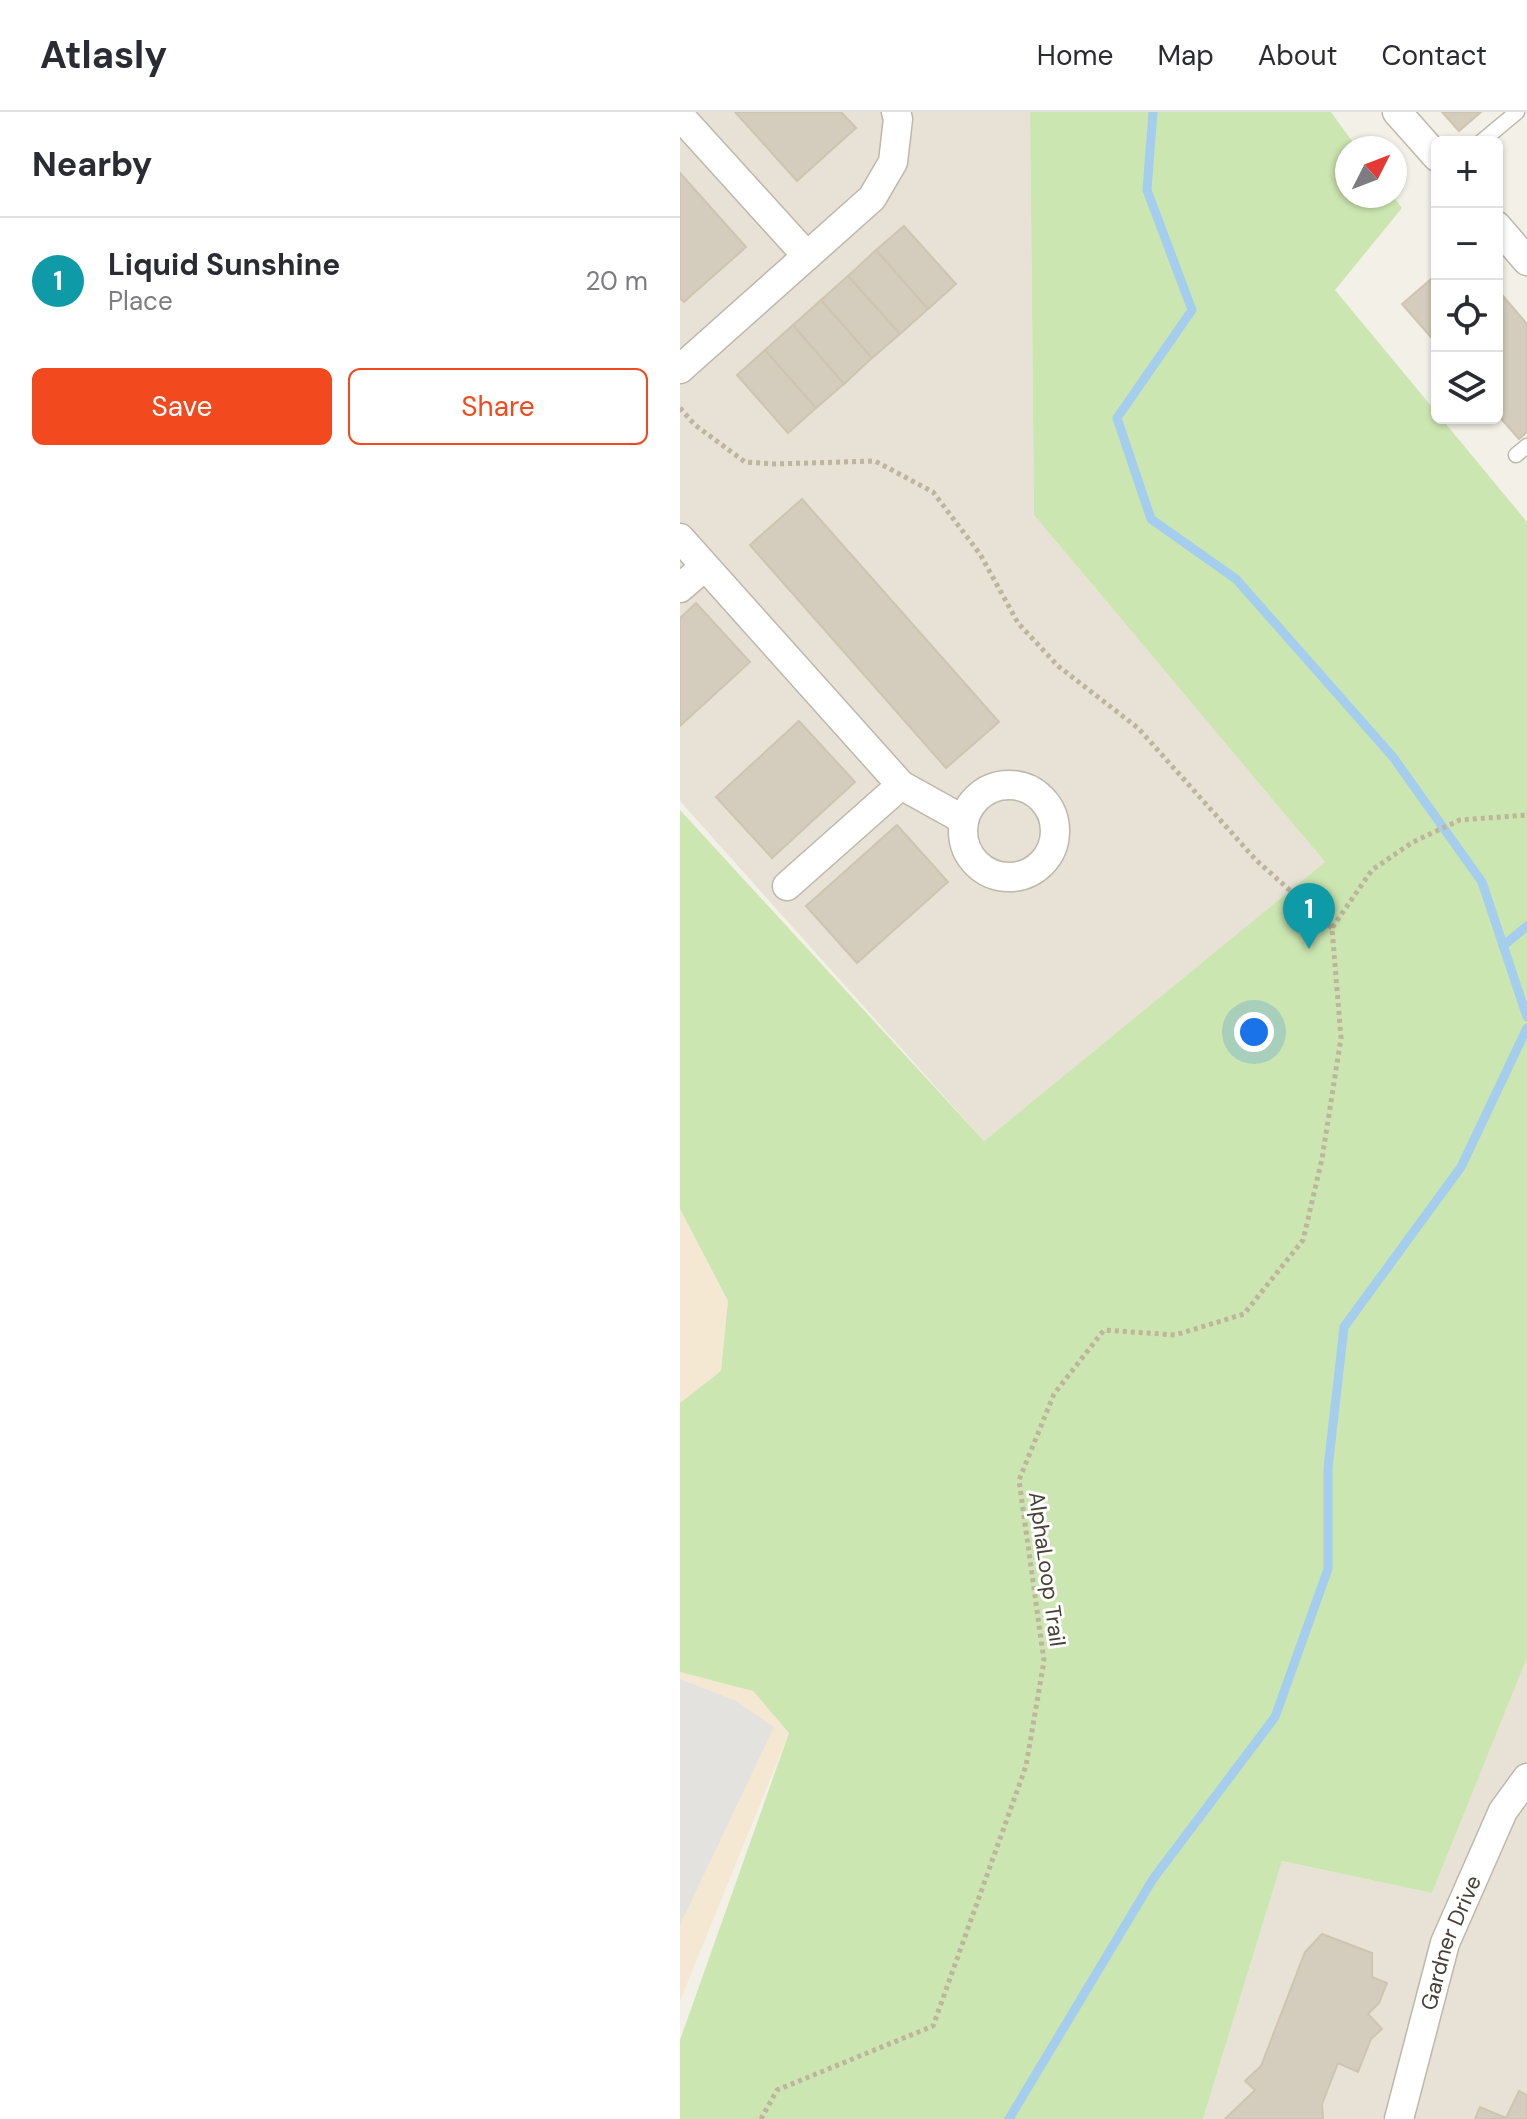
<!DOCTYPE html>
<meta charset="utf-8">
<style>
:root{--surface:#fff;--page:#f2f2f3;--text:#2b2b33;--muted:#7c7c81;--line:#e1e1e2;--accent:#f2491f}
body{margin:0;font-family:"DM Sans",sans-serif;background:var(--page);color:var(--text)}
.controls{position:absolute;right:24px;top:24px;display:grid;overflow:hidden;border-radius:12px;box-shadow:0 2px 6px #0004}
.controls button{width:72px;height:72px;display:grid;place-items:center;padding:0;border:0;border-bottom:2px solid var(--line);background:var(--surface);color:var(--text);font:40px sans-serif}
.compass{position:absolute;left:655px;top:24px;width:72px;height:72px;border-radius:50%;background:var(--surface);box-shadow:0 2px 6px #0004;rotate:48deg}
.you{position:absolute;left:574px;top:920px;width:28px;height:28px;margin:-20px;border:6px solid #fff;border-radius:50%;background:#1a73e8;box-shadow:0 0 0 12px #1a73e833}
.badge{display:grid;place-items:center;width:52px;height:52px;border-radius:50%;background:var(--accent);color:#fff;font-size:26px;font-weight:700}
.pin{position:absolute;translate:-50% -66px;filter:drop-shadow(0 2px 4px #0008)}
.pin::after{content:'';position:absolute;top:42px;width:28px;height:24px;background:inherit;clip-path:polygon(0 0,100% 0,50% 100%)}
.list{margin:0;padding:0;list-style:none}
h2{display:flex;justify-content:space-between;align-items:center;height:104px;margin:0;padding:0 32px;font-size:34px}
h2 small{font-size:26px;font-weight:400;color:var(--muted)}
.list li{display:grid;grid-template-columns:52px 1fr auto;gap:24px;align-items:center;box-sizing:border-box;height:128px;padding:0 32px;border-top:2px solid var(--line)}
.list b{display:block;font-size:30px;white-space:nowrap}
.list p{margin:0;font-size:26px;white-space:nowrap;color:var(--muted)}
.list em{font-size:26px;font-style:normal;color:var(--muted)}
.actions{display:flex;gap:16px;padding:24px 32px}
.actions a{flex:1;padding:18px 0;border:2px solid var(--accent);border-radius:12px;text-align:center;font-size:28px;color:var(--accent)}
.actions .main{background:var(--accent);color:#fff}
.icon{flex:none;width:44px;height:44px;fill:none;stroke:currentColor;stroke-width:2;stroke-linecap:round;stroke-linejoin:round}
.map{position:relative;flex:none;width:847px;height:2007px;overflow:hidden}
header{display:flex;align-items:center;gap:48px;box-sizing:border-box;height:112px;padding:0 40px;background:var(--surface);border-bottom:2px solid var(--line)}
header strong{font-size:38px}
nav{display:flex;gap:44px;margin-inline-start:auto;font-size:28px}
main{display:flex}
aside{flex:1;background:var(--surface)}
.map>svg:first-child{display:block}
.residential{fill:#e7e2d5}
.commercial{fill:#f4e8d3}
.green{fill:#cce6b1}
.parking{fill:#e4e2df}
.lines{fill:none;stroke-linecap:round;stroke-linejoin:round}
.stream{stroke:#a5cded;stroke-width:9}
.building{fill:#d4ccbd;stroke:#cfc4b0;stroke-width:2}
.service-casing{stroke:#beb8aa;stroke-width:17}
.minor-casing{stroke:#beb8aa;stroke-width:31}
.path{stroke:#bfb49c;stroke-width:5;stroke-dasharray:4 4;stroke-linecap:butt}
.service{stroke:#fff;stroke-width:14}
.minor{stroke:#fff;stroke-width:28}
.labels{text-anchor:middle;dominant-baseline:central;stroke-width:6;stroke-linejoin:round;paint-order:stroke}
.street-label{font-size:22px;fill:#464036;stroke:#fff}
</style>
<header>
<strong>Atlasly</strong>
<nav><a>Home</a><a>Map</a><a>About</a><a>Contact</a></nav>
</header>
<main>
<aside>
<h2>Nearby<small></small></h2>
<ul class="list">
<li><span class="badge" style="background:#0f9aa8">1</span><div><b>Liquid Sunshine</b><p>Place</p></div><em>20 m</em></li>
</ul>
<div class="actions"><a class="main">Save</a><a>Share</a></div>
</aside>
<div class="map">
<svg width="847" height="2007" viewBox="0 0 847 2007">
<rect width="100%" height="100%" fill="#f3f0e7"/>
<path class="residential" d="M0,0H350L354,403L645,750L304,1029L0,689Z
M847,1546V2007H523L602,1749L752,1781Z"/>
<path class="commercial" d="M0,1097L48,1189L41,1259L0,1291Z
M0,1560L73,1579L109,1621L0,1889Z"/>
<path class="green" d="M350,0H651L677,36H667V84H713L722,96L655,178L757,301V306H761L847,410V1546L752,1781L602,1749L523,2007H0V1928L109,1621L73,1579L0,1560V1291L41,1259L48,1189L0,1097V698L304,1029L645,750L354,403Z"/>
<path class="parking" d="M0,1567L56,1589L94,1615L0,1813Z"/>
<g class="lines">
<path class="stream" d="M473,0L467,78L512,198L437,306L471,407L556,467L713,645L802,770L847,905
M823,834L847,814
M329,2007L473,1767L595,1605L648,1457V1356L664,1215L781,1055L847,916"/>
</g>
<path class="building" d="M55,0H161L176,16L117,69Z
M762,0H801L779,19Z
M0,61L66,135L4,190L0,186Z
M224,114L276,172L248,197L196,138Z
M196,138L248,197L220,222L168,164Z
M757,162V232L722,192Z
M168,164L220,222L192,246L141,188Z
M817,177L847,212V320L839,327L817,302Z
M141,188L192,246L164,272L113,213Z
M113,213L164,272L136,296L85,238Z
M85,238L136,296L108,321L57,263Z
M122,387L319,610L266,656L70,433Z
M16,491L70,550L0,614V506Z
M119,609L175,670L92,746L36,685Z
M217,713L268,770L177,851L126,794Z
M642,1822L692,1841V1865L707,1871L699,1891L688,1902L702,1917L691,1927L678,1960L658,1951L642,1992L643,2007H545L575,1978L565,1969L581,1954L625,1840Z
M839,1979L847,1983V2007H795L800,1995L826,2006Z"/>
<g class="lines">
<g class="service-casing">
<path id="service" d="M801,30L837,0
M836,343L847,334"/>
</g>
<g class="minor-casing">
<g id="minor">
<path d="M717,0L757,45"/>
<path d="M0,4L127,144"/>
<path d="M817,114L847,149"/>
<path d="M0,257L192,86L213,50L218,7L216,0"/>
<path d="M0,426L221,673L284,708"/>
<path d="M0,476L24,455"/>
<circle cx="329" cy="719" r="46"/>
<path d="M107,774L221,673"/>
<path id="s1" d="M719,2007L765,1831L823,1699L847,1666"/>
</g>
</g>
<path class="path" d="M0,296L15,313L65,350L95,352L195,349L253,380L300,442L338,511L378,554L458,616L576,748L652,816
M81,2007L97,1978L253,1914L346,1654L364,1549L339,1368L374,1282L424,1218L495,1223L564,1202L623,1128L642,1047L661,926L652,816L692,758L733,730L780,708L847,703"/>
<use href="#service" class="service"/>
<use href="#minor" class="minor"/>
</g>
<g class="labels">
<g class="street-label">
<text transform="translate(367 1457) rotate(82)">AlphaLoop Trail</text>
<text stroke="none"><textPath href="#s1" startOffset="184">Gardner Drive</textPath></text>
</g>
</g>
</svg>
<div class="controls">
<button>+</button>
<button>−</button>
<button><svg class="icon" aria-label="locate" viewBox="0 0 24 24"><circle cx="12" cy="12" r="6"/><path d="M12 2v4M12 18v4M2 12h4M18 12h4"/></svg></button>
<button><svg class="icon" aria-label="layers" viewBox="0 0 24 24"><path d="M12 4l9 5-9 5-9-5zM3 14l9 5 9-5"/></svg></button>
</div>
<svg class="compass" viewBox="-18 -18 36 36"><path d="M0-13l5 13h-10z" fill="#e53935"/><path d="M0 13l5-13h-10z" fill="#7c7c81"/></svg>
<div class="you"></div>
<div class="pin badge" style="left:629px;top:837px;background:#0f9aa8">1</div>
</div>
</main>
